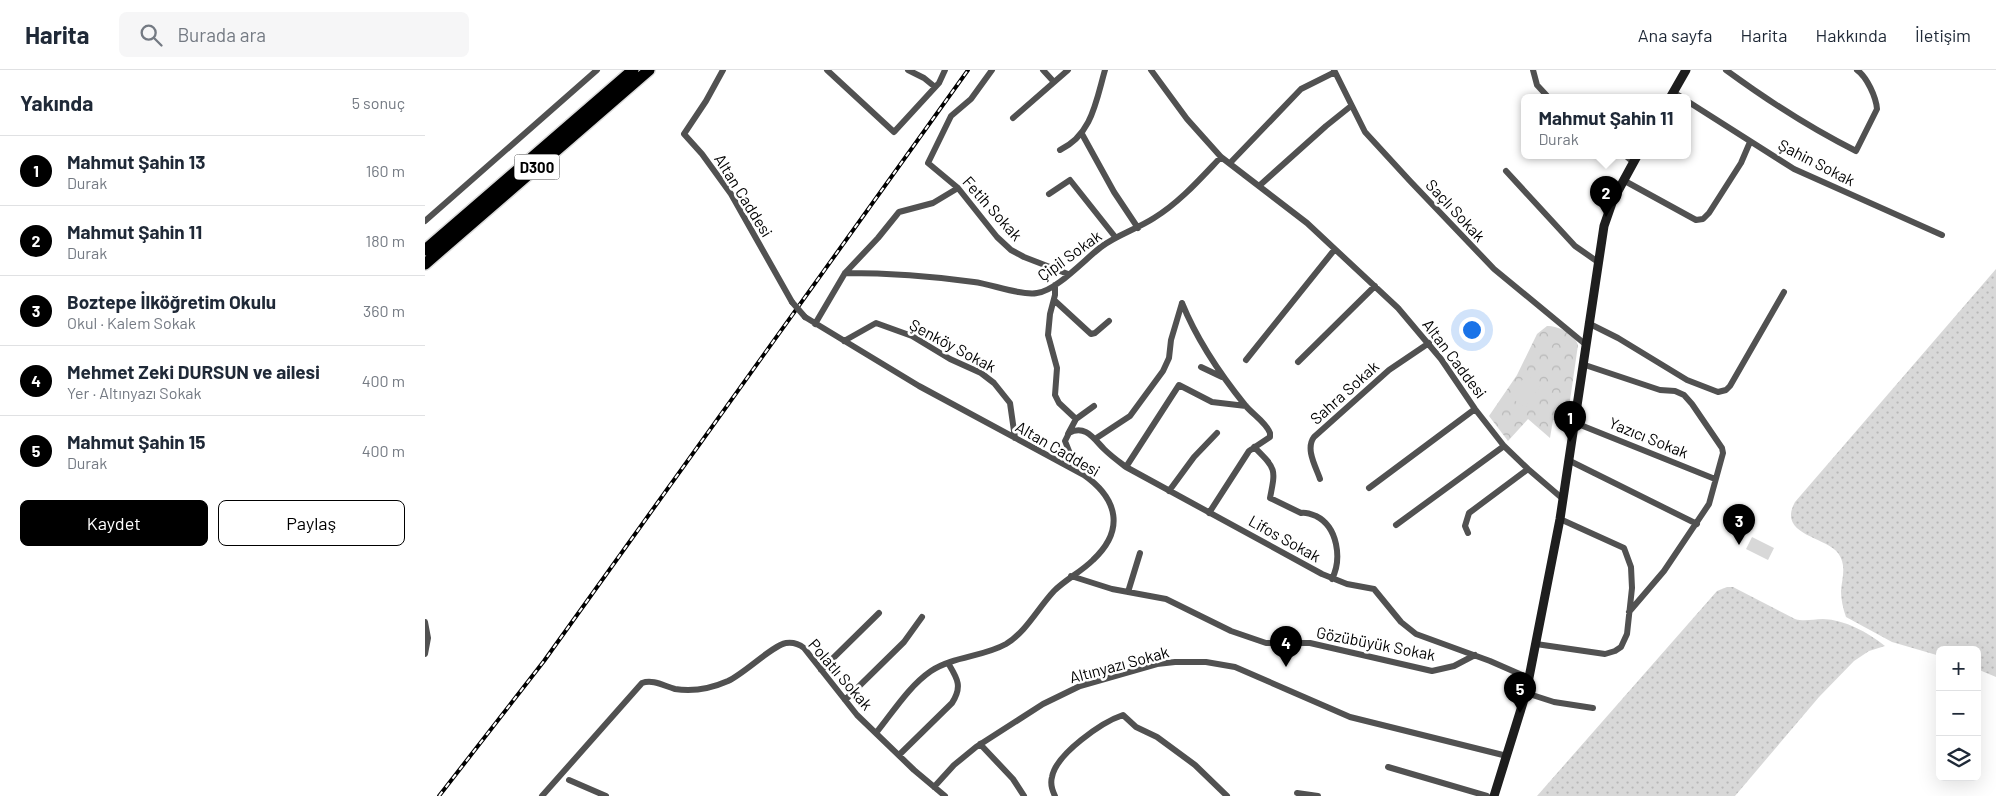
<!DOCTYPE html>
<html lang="tr">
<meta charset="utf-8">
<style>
:root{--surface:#fff;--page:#f6f6f7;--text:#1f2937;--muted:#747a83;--line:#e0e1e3;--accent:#000}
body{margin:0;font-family:Barlow,sans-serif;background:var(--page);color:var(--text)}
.controls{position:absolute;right:15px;bottom:15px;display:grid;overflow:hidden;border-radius:8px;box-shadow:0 5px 20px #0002}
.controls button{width:45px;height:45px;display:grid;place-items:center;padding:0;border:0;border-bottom:1px solid var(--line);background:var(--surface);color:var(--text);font:25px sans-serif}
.you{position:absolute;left:1046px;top:259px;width:18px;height:18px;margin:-12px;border:4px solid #fff;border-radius:50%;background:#1a73e8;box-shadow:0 0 0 8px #1a73e833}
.badge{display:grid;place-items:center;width:32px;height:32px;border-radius:50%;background:var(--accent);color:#fff;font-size:16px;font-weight:700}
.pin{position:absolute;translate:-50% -41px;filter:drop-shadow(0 1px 2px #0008)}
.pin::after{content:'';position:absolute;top:26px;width:18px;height:15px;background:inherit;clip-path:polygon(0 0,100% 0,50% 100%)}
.popup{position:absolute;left:1096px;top:24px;width:170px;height:65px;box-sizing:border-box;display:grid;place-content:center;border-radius:8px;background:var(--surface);filter:drop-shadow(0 1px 4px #0005);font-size:16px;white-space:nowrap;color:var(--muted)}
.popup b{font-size:19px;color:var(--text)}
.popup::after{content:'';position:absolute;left:50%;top:100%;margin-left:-10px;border:10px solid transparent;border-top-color:var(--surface)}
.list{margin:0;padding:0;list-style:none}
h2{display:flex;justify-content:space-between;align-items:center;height:65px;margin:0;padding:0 20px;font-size:21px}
h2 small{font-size:16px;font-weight:400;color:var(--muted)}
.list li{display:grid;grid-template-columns:32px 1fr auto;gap:15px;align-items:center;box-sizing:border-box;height:70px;padding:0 20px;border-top:1px solid var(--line)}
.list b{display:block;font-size:19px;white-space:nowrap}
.list p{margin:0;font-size:16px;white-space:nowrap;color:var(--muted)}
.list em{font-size:16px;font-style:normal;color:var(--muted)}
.actions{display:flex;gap:10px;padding:15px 20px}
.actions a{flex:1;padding:11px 0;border:1px solid var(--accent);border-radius:8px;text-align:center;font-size:18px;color:var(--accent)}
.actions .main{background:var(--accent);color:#fff}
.icon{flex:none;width:28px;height:28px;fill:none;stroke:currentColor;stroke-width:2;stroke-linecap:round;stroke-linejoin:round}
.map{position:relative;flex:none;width:1571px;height:726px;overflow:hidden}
header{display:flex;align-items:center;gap:30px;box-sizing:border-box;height:70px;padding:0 25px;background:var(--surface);border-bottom:1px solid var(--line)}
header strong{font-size:24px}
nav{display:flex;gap:28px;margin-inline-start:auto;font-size:18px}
.search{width:350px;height:45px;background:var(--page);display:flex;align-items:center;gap:12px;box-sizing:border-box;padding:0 18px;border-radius:8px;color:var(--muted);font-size:19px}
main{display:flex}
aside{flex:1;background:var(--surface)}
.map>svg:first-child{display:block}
.grass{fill:url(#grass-dots)}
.forest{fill:url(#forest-crowns)}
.garden{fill:#d8d8d8}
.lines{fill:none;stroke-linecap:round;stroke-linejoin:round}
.highway-casing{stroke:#dbdbdb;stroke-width:14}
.street{stroke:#515151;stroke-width:6}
.secondary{stroke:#1e1e1e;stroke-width:9}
.highway{stroke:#000;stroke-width:11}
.rail-casing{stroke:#000;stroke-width:4}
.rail{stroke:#fff;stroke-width:2;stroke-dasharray:5.5;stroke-linecap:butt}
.street-bridge{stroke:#515151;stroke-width:6}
.labels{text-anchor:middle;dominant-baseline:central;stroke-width:5;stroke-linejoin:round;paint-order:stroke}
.shield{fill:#fff;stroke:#4c4c4c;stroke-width:1}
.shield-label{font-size:15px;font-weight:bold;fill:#000}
.street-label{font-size:16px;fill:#000;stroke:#fff}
</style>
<header>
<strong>Harita</strong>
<div class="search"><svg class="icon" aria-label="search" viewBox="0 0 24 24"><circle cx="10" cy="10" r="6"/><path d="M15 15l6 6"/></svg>Burada ara</div>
<nav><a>Ana sayfa</a><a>Harita</a><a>Hakkında</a><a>İletişim</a></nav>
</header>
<main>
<aside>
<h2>Yakında<small>5 sonuç</small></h2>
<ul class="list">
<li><span class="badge">1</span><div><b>Mahmut Şahin 13</b><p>Durak</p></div><em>160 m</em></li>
<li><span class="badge">2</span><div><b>Mahmut Şahin 11</b><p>Durak</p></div><em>180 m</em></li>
<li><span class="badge">3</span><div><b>Boztepe İlköğretim Okulu</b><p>Okul · Kalem Sokak</p></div><em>360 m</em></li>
<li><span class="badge">4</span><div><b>Mehmet Zeki DURSUN ve ailesi</b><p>Yer · Altınyazı Sokak</p></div><em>400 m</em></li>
<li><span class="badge">5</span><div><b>Mahmut Şahin 15</b><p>Durak</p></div><em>400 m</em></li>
</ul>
<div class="actions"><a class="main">Kaydet</a><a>Paylaş</a></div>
</aside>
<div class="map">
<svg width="1571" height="726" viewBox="0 0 1571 726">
<defs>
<pattern id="grass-dots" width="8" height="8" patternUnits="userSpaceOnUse" patternTransform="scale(1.25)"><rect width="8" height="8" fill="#d8d8d8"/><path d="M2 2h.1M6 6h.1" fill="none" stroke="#b8b8b8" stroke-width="1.8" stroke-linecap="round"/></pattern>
<pattern id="forest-crowns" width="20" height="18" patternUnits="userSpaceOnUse" patternTransform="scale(1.25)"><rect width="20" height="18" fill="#d8d8d8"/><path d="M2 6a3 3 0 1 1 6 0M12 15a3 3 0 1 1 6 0" fill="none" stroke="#b8b8b8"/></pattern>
</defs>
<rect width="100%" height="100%" fill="#fff"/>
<path class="grass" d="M1571,199V607L1552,599V580H1515V586L1467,572L1421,547C1418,538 1416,530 1416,521C1417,507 1422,496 1413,483C1399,466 1352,465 1370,432Z
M1302,517H1308L1370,549C1380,552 1388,549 1398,549C1421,550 1442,562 1460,576L1444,581L1429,591L1394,627L1310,726H1112L1292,521Z"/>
<path class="forest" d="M1122,256C1133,256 1149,263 1153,275L1142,351L1128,350L1125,368L1103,349L1083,371L1064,346L1092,305L1112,264Z"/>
<path class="garden" d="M1101,305L1116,315L1100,338L1085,327Z
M1327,467L1349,478L1343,490L1321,479Z"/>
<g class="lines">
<g class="highway-casing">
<path id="highway" d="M0,180L208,0
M0,194L224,0"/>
</g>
<path class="street" d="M298,0L281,31L259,64L277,84L306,124L367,232
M402,0L469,62L514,13L520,0
M483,0L499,8L510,17
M567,0L546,29L526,46L503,93L533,118L572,167L586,180L599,187L643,204
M618,0L629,12
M726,0L762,49L796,87L882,153L973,238L1016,289L1050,339L1079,376L1103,399L1138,429
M909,0L940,62L985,111L1069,199L1160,274
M1108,0L1112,15L1124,28
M1301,0C1342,30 1385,58 1431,81L1452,39C1451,27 1442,7 1432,0
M1248,22L1258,28
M1262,31L1369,99L1517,165
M588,48L643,0
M657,64L689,122L713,158
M635,80C667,65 671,31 680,0
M1201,86L1208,92
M805,93L876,19L910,2
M1081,101L1150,176L1173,192
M1198,110L1271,150L1278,149L1284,143L1316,93L1325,72
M834,116L901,56L926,36
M624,124L645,110L691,168
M0,151L172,0
M420,203C463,203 506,206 549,212C566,214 596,226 612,223C631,221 660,189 676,177C692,165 712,159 729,148C755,132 775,109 796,87
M630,215V225L625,244L623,265L632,298L630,325L634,333L651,349
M629,230L666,264L670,263L684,251
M757,233C772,270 795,304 820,335C827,344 841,352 845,363V367L824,381L784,443
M380,247L494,316L659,405C693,429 700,460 668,490C656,502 641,509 629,521C613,538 601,562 581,574C558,587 529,586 506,601C484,616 468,642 451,663
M1163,253L1193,268L1262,310L1293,322L1301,320L1305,316L1359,222
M390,254L420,203L453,168L474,142L508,133L533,118
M419,271L451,253L487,266L525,289L556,303L569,313L585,333L590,368
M821,290L910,179
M873,292L950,216
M1157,294L1235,320L1250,321L1259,325L1267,334L1297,378L1298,383L1284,434L1239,501L1204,542
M776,297L797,307
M1148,352L1290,409
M643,364L651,349L669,336
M670,369L705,346L738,301L744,288L746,270L757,233
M829,377C851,399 851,398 845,428L876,443C881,442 886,444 891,446C913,457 917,489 907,509
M1143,390L1272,454
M701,397L754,315L787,332L821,336
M652,401L640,371L644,363C660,354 669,369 679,379C686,386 693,391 701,397L897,504L922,514L949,519L976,552L991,564L1065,591L1104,608
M895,409C891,397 880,379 889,367L964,300L1004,273
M944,418L1050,339
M744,421L769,387L792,363
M971,455L1079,376
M1043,463L1040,456L1044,443L1103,399
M646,506L687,519L741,529L806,561L841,573H885L1007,601L1029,596L1050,585
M703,522L715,483
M0,552L3,568L0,584
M1111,574L1180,584L1190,581L1196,577L1202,564L1207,518L1206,497L1199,478L1135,449
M396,600L454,543
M1101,623L1129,632L1168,638
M420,630L479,572L497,547
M555,674L588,709L599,726
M474,685L527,633C538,616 532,608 523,593
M963,697L1062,726
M144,710L181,726
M509,717L529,695L551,677L618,634L655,616L732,594L750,592H781L810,597L925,647L1082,686
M872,723L893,726
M117,726L217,613C228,609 239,616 250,619C268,622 287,618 303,611C320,603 348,575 361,573C368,572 374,574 379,578L432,645L489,700L520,726
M630,726C627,720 625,714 627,707C631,684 677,652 698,645L711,657L732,667L770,695L802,726"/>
<path class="secondary" d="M1245,28L1261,0
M1069,726L1101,623L1135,449L1179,156L1188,130L1212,86"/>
<use href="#highway" class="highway"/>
<g class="rail-casing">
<path id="rail" d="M14,726L119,591L543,0"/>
</g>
<use href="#rail" class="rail"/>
<path class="street-bridge" d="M367,232L380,247"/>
</g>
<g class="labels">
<rect class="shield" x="89.5" y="84.5" width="45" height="25" rx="4"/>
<g class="shield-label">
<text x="112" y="97">D300</text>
</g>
<g class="street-label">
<text transform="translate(1392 92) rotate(27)">Şahin Sokak</text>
<text transform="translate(319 125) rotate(58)">Altan Caddesi</text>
<text transform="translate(568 138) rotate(48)">Fetih Sokak</text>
<text transform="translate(1031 140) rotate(47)">Saçlı Sokak</text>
<text transform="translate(644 185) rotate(-36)">Çipil Sokak</text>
<text transform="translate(528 275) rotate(28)">Şenköy Sokak</text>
<text transform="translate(1030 288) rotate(53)">Altan Caddesi</text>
<text transform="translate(919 322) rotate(-42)">Sahra Sokak</text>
<text transform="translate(1224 367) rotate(22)">Yazıcı Sokak</text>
<text transform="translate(633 378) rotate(30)">Altan Caddesi</text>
<text transform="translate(860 468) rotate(29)">Lifos Sokak</text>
<text transform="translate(951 573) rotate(11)">Gözübüyük Sokak</text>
<text transform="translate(694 594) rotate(-15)">Altınyazı Sokak</text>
<text transform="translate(416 604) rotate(49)">Polatlı Sokak</text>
</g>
</g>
</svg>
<div class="controls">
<button>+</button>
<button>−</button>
<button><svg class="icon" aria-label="layers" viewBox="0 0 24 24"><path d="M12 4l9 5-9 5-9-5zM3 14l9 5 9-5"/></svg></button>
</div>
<div class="you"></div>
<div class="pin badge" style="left:1145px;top:372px">1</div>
<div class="pin badge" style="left:1181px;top:147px">2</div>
<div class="popup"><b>Mahmut Şahin 11</b>Durak</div>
<div class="pin badge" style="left:1314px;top:475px">3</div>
<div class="pin badge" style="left:861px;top:597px">4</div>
<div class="pin badge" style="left:1095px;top:643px">5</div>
</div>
</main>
